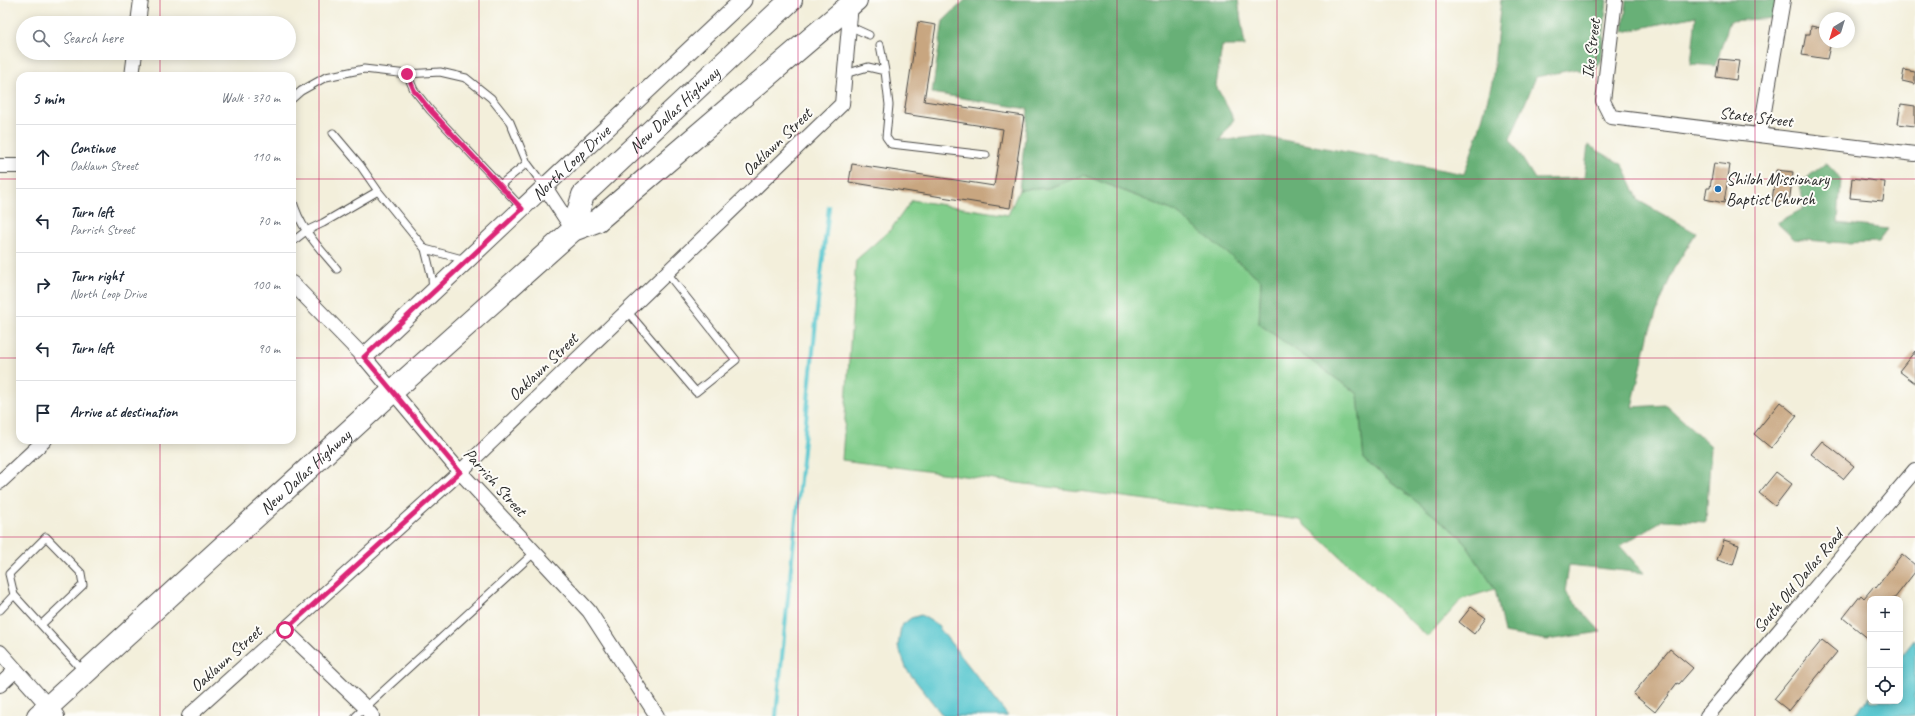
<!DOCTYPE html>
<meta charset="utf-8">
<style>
:root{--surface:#fff;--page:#f2f2f3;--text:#1f2937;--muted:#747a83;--line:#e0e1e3}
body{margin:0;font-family:Caveat,sans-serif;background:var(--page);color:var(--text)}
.controls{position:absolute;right:12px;bottom:12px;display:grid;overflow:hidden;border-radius:8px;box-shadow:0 2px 10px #0003}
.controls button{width:36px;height:36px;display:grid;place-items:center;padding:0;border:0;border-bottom:1px solid var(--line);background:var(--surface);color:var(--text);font:20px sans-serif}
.compass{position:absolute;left:1819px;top:12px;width:36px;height:36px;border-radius:50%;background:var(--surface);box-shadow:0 2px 10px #0003;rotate:218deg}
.stop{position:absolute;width:12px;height:12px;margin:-9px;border:3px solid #db2777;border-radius:50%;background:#fff}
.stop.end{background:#db2777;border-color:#fff;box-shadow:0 1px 4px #0008}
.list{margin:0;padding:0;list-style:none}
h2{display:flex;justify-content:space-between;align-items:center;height:52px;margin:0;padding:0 16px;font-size:17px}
h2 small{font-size:13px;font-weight:400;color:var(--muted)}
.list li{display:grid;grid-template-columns:26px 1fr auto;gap:12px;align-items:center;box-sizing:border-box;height:64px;padding:0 16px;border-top:1px solid var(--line)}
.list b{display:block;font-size:15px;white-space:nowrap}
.list p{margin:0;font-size:13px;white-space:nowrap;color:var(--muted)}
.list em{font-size:13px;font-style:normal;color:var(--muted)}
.icon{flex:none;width:22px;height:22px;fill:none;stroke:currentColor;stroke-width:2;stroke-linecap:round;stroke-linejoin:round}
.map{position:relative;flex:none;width:1915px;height:716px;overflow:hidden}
.search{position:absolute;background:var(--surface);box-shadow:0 2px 10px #0003;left:16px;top:16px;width:280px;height:44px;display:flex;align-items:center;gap:10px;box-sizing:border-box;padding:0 14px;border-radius:22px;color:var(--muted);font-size:15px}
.panel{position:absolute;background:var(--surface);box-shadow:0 2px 10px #0003;left:16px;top:72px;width:280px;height:372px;border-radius:12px}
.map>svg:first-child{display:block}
.green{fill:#81cd8b;stroke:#567c5b}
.forest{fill:#68b077;stroke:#4a6e51}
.water{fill:#5bc8d0;stroke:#437a7e}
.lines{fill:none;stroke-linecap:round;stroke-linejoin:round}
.stream{stroke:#5bc8d0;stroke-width:4}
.building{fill:#c8a680}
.service-casing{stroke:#494845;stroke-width:9}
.minor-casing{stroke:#494845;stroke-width:16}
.tertiary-casing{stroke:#494845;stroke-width:19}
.primary-casing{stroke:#494845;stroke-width:24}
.service{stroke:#fff;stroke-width:7}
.minor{stroke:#fff;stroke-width:14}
.tertiary{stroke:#fff;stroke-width:17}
.primary{stroke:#fff;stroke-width:22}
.route{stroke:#db2777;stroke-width:5}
.grid{fill:none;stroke:#c2185b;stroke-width:1;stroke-opacity:0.55}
.poi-dot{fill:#1f6fb2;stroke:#fdfcf7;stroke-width:1.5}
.labels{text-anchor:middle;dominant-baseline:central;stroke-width:4;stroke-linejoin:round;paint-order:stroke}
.street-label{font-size:17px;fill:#2b2b2b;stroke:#fdfcf7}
.poi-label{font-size:17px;fill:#2b2b2b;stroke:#fdfcf7;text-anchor:start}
</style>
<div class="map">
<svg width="1915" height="716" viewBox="0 0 1915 716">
<rect width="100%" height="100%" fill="#fdfcf7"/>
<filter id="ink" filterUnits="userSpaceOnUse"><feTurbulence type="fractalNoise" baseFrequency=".025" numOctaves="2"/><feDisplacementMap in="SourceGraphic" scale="8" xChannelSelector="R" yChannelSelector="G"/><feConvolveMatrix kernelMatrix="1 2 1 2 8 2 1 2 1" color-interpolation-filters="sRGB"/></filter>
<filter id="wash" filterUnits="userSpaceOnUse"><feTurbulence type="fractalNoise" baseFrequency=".012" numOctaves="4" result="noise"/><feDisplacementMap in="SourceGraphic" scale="16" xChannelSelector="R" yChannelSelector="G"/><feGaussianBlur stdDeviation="0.9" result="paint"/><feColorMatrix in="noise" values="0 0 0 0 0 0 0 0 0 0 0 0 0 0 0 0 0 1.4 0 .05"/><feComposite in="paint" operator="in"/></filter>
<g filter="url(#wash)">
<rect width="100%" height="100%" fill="#f3efdb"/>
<path class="green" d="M1084,175L1176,212L1261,280L1259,324L1358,394L1364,460L1461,537L1495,589L1462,599L1428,637L1300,520L842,460L856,260L891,229L912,200L1008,215L1019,190L1048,188Z"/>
<path class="forest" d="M965,0H1238L1245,46H1222L1216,86L1234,119L1219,141L1261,136L1464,174L1478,134L1492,83L1501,0H1607L1601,61L1591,75L1576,69L1536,77L1510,139L1535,179L1584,178L1588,145L1623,165L1639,201L1696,233L1673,270L1649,332L1632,407L1666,405L1711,446L1706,522L1663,520L1620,546L1644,573L1569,565L1565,592L1601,632L1547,640L1504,633L1495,589L1461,537L1364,460L1358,394L1259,324L1261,280L1176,212L1084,175L1048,188L1019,190L1028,109L932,93L943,21Z
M1627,0H1776L1774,18L1730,21L1715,66L1691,64L1696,16L1623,32Z
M1826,163L1841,179L1838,223L1888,229L1878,242L1844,243L1794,239L1777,223L1804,208L1800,183Z"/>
<path class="water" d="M921,615L936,624L1008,716H943L907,670L898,646L901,626L911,618Z
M1915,639V716H1854L1870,696V701H1900V658Z"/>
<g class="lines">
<path class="stream" d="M776,716L819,292L829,207"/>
</g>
<g id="blocks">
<path class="building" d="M918,22L936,25L924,101L1024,116L1010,208L849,182L852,164L994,186L1003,129L904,114Z
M1811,26L1825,29V42H1831L1827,59L1802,55L1806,34H1810Z
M1719,59L1739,61L1736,80L1716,77Z
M1904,70L1915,72V84L1902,81Z
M1901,104L1915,106V126L1898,124Z
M1714,163L1730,165L1724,203L1705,199L1707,188H1710Z
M1776,170L1793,172L1789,204L1772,201Z
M1852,178L1885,182L1883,201L1850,198Z
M1915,351V383L1899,371Z
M1780,402L1797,416L1771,448L1754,434Z
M1822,441L1854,466L1843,479L1811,454Z
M1776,472L1792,484L1775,506L1759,493Z
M1724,540L1739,545L1733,565L1717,560Z
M1902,554L1915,565V572L1894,599H1870V640L1843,618L1861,595L1864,598L1874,586L1876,588Z
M1471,607L1486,618L1474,634L1459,622Z
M1822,640L1837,652L1789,711L1774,699Z
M1670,649L1693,668L1679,684L1677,683L1655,712L1633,694Z"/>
</g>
</g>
<g filter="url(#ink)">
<use href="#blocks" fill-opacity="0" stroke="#494845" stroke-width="1"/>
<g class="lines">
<g class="service-casing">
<path id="service" d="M849,26L869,35
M880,45L885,71
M407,74L414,90L430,110L522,208
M845,74L868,67L885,71L889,105L886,137L891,144L986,155
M292,99L301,91L326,77L364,69L407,74L440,72L466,78L491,98L510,122L527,163L545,187
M333,133L360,165L378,191
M500,185L527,163
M292,199C301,230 317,245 337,269
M292,242L306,231L323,223L378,191L425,249L432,278L433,290
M425,249L466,260
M627,311L696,392L736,360L667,273
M14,595L9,574L46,537L81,573L83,585L42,624
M0,610L14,595L83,671
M356,716L535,552"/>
</g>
<g class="minor-casing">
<path id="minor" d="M1615,0L1603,101L1611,117L1915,154
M138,23L141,0
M132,76L135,53
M1760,135L1783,0
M0,166H20
M545,187L573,230
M292,283L364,357L460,472L589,611L657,716
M0,482L45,440
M285,630L365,707L372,716
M0,652L57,716
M0,685L16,670
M189,716L460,472L842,104L851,4
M1707,716L1915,470"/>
</g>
<g class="tertiary-casing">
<g id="tertiary">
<path id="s1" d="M364,357L743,0"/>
</g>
</g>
<g class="primary-casing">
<g id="primary">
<path id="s2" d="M573,230L583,195L791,0"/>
<path id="s3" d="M38,716L393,391L573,230L597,221L856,0"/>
</g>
</g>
<use href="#service" class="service"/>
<use href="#minor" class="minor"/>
<use href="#tertiary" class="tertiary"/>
<use href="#primary" class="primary"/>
</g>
</g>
<g class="lines" filter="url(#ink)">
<path class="route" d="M285,630L460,472L364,357L522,209L430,110L414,90L407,74"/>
</g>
<path class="grid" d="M160,0V23M319,0V716M479,0V716M638,0V716M798,0V716M958,0V716M1117,0V716M1277,0V716M1436,0V716M1596,0V716M1755,0V716M160,53V76M0,179H20M292,179H1915M0,358H20M292,358H1915M160,440V716M0,537H1915"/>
<circle class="poi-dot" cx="1718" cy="189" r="4"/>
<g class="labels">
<g class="street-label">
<text transform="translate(1591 49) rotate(-83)">Ike Street</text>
<text stroke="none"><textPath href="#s2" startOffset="161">New Dallas Highway</textPath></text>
<text transform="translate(1756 117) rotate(7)">State Street</text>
<text transform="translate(777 142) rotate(-44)">Oaklawn Street</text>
<text stroke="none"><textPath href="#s1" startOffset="284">North Loop Drive</textPath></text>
<text transform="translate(543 367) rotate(-44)">Oaklawn Street</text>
<text stroke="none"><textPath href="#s3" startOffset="362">New Dallas Highway</textPath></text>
<text transform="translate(495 482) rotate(48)">Parrish Street</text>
<text transform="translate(1798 581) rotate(-50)">South Old Dallas Road</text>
<text transform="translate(226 659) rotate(-42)">Oaklawn Street</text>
</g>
<g class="poi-label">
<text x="1726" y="179">Shiloh Missionary<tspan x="1726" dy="20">Baptist Church</tspan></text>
</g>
</g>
</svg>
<div class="controls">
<button>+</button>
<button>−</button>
<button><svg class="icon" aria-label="locate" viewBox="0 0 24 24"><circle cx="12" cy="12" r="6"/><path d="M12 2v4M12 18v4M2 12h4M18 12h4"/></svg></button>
</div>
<svg class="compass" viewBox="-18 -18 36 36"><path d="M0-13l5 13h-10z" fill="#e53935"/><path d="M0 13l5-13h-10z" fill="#747a83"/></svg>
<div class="stop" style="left:285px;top:630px"></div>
<div class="stop end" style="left:407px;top:74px"></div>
<div class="search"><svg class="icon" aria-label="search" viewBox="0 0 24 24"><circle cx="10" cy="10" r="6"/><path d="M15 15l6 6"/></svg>Search here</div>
<section class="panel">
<h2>5 min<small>Walk · 370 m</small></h2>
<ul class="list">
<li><svg class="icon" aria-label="ahead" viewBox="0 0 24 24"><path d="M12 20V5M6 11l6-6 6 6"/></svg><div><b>Continue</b><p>Oaklawn Street</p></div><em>110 m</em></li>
<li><svg class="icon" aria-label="left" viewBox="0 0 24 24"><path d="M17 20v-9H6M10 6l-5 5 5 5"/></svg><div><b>Turn left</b><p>Parrish Street</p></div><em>70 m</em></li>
<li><svg class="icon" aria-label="right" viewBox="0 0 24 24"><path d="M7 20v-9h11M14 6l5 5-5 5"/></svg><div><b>Turn right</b><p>North Loop Drive</p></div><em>100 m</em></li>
<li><svg class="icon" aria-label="left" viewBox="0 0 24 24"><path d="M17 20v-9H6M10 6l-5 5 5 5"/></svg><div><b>Turn left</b></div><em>90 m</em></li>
<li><svg class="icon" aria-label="arrive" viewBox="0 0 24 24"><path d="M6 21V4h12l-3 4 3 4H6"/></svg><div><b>Arrive at destination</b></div></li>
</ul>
</section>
</div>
